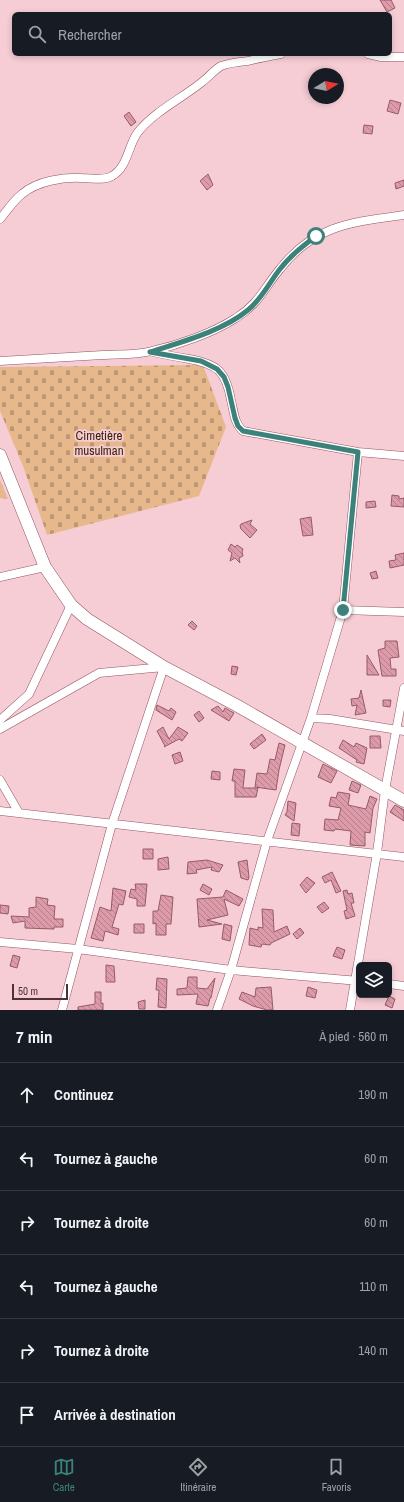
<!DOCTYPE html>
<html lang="fr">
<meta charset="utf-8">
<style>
:root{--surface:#171b24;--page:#20242c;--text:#f1f3f6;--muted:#9ea1a6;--line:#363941;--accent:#3c827a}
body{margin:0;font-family:"Archivo Narrow",sans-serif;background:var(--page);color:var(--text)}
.controls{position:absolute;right:12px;bottom:12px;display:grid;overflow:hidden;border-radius:6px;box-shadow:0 2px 6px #0003}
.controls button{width:36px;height:36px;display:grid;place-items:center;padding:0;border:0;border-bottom:1px solid var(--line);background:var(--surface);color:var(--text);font:20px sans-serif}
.compass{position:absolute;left:308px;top:68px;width:36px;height:36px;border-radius:50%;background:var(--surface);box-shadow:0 2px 6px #0003;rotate:80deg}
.scale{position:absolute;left:12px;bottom:10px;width:56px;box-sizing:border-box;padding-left:4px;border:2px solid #4d3238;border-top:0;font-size:11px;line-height:14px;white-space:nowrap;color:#4d3238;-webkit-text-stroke:3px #f7cdd5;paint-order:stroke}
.stop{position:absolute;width:12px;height:12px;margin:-9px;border:3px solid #3c827a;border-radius:50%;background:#fff}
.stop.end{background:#3c827a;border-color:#fff;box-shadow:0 1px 4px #0008}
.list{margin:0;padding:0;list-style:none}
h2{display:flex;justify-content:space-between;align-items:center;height:52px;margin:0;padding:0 16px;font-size:17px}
h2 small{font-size:13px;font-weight:400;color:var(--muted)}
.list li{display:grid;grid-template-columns:26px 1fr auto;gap:12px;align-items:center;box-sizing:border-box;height:64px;padding:0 16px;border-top:1px solid var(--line)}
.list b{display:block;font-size:15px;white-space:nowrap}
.list em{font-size:13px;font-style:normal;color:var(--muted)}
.icon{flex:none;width:22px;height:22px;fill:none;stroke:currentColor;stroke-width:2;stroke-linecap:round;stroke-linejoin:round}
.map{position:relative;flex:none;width:404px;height:1010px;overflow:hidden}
.search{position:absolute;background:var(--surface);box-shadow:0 2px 6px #0003;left:12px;right:12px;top:12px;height:44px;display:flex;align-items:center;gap:10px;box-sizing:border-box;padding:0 14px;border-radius:6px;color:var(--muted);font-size:15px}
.sheet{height:436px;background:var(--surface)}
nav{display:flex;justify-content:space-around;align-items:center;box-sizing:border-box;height:56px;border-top:1px solid var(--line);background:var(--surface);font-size:11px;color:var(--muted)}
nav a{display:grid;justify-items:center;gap:2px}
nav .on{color:var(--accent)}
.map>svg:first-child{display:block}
.cemetery{fill:url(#cemetery-stones)}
.building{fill:url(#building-back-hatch);stroke:#965a68}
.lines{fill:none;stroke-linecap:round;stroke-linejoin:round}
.street-casing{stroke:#915564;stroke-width:9}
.secondary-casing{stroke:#915564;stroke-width:13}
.street{stroke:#fff;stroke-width:8}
.secondary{stroke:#fff;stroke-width:12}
.route{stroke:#3c827a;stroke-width:5}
.labels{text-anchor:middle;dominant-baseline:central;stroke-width:3.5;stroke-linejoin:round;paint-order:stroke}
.park-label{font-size:13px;fill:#3b240d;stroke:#f7cdd5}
</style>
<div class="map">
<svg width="404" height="1010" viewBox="0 0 404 1010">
<defs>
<pattern id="cemetery-stones" width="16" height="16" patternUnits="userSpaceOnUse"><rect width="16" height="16" fill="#e6b88c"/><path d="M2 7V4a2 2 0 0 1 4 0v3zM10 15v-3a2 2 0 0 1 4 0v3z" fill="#bd9673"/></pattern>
<pattern id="building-back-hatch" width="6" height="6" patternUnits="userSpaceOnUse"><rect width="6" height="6" fill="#dd9ba9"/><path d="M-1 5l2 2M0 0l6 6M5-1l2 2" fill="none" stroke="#b57f8b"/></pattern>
</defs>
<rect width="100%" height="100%" fill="#f7cdd5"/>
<path class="cemetery" d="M203,365L226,427L199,496L47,535L23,466L0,411V367Z
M0,480L8,499L0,498Z"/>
<path class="building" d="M380,0H391L395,8L387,12Z
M390,100L401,103L398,114L387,111Z
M129,112L136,122L131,126L124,116Z
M364,125L373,126L372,134L363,133Z
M208,174L213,185L207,190L200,181Z
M404,180V186L396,189L395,183Z
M392,495L399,496V499L404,498V507L391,506Z
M375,501L376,507L366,508V502Z
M311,517L313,535L303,536L300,519Z
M252,520L250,524L257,530L250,538L241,529L240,526L241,524Z
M231,544L235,547L237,545L243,549L242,552L243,556L239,558L240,563L235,558L230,561L232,553L228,550Z
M404,553V565L390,568L389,561L396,560L395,555Z
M376,571L378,578L372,579L370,573Z
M192,621L197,626L194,630L188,625Z
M385,641H397L399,657L390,658L391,669H396V676H382L378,650L385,648Z
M367,655L379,675H367Z
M232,666L238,667L236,675L231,674Z
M361,690L366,713L355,715L357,705L352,706L351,699L359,698Z
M383,700H391L390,707L383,706Z
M157,705L169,711L171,708L176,712L172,720L156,710Z
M218,706L223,712L225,708L234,713L229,721L211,710Z
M199,711L204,718L199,722L194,715Z
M163,727L169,739L178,727L188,733L182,741L179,739L164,747L165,746L157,731Z
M262,734L266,740L254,749L250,744Z
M370,736H380L381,748H370Z
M343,740L354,747L356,743L367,748L364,764L356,762L357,760L339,748Z
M279,743L285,745L279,770L276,790L255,787L257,773L267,774L270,759L275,760Z
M180,752L183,761L175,764L172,755Z
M323,764L337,771L331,783L318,777Z
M234,769L245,770L243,788H258L256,797H235V781H232Z
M212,771L220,772V780L211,779Z
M352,781L361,785L358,793L349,790Z
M338,792L350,794L348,805L366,809L370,796L377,799L373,808L370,833L365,832V846L350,845L351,831L335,829L334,831L324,830L325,819L338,820L341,808L329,806L331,797L336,798Z
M288,801L296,803L294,821L285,815L287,812Z
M395,805L404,810V821L390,812Z
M292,823L300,824L299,836L291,835Z
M143,849H153V859H143Z
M168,857L169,869L158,870V859Z
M207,860L223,865L219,872L211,870L212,867L196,870L197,873L187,874L188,862Z
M247,860L249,877L248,880L241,878L238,862Z
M332,872L341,891L336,893L331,880L325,883L322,877Z
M307,877L315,883L306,893L300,885Z
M135,884H147L145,906H137V899L129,897L131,889L136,890Z
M203,884L212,889L209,895L200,890Z
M113,888L126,891L123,905L119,904L112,927L119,929L118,935L105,931L103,941L91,938L100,907L111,911Z
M226,890L243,899L239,906L224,899L228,915L207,920L222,924L199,927L197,899L223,897Z
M347,890L348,894L352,893L354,903H351L355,916L346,919L344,911L347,910L343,891Z
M161,895L173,897L171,924H166V935H156V923L153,924V911H158Z
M36,897L48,899L47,905L55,906L54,919H63V927H54V929L25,928V921L13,923L11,916L29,917V908L36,907Z
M324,902L329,908L322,913L317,907Z
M0,905L9,906L8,914L0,913Z
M262,909L273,910L274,932L287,926L290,934L271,943L270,945L262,944L261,947L249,945L250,928L258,930V927L263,928Z
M134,924H144V933H134Z
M224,924L232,926L230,941L222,939Z
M300,928L304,933L297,939L293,934Z
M337,947L345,950L342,959L333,956Z
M13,955L20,957L17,968L10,966Z
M106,965L114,966L115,982H106Z
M188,977H197V988L207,989L215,978L211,998H210L208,1006L196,1004L198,994L177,995V989L187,988Z
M157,978L167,979L166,1008L158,1007L159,990H156Z
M271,987L273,1010H267L253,1006L239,999L242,992L255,997L256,988Z
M308,987L317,990L315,998L306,996Z
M95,992H101V1004L103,1003V1010H78V1007L95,1004Z
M389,996L395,999L392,1008L385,1005Z
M145,1000V1009H139L138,1002Z"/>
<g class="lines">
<g class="street-casing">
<path id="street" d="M368,54L381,57H404
M0,219C7,211 13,201 22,194C37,181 63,177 82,178C92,178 104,181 112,176C128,167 128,145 138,132C155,111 181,99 202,82C209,77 214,70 221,66C229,63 239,62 248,61C259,58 270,56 281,54
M153,352C165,355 177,357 189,359C218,364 226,372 231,400C234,412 234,423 243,431L358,452L404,456
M0,361C34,359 69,357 103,355C119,354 137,355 152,351C178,345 213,333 236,318C259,304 264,288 280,269C314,225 353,222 404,215
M0,577L45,567
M343,610L404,612
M311,718L330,719L404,731
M0,720L29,694L71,605
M0,729L99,673L164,667L112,824L62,1010
M0,780L19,813
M0,811L404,857
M0,942L78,949L231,970L359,981
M389,984L404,986
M217,1010L231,970L267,841L311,718L343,610L358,452
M350,1010L377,853L385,790L404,688"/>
</g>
<g class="secondary-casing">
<path id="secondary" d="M0,455L45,567L71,605L87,619L164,667L236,705L404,801"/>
</g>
<use href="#street" class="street"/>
<use href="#secondary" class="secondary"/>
</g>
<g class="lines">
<path class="route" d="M316,236C303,246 290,256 280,269C269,283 262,299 248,310C223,331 181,342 150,352L201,361L217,369L224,377L228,387L235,418L238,426L243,431L358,452L343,610"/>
</g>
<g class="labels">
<g class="park-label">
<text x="99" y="435">Cimetière<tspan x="99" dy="15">musulman</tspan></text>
</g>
</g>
</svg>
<div class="controls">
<button><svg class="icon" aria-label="layers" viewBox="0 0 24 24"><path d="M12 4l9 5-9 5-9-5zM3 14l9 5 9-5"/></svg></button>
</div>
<svg class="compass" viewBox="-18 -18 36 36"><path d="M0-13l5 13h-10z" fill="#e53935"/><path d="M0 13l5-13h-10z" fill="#9ea1a6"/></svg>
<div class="scale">50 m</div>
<div class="stop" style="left:316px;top:236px"></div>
<div class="stop end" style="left:343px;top:610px"></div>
<div class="search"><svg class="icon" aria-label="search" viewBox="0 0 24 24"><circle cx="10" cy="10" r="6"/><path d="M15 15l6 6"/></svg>Rechercher</div>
</div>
<section class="sheet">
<h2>7 min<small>À pied · 560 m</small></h2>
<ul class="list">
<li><svg class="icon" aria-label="ahead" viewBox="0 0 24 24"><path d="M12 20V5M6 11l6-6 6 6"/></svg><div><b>Continuez</b></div><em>190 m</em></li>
<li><svg class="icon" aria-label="left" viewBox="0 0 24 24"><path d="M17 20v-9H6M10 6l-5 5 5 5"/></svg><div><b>Tournez à gauche</b></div><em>60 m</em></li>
<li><svg class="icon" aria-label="right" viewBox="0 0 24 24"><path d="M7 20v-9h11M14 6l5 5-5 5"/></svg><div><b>Tournez à droite</b></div><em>60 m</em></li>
<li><svg class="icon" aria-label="left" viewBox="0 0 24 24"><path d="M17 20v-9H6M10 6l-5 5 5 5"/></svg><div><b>Tournez à gauche</b></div><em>110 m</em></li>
<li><svg class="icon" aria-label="right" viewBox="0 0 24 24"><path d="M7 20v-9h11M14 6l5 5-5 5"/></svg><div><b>Tournez à droite</b></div><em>140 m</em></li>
<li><svg class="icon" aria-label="arrive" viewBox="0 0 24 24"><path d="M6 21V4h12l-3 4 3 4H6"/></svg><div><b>Arrivée à destination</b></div></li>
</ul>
</section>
<nav>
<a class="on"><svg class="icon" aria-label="map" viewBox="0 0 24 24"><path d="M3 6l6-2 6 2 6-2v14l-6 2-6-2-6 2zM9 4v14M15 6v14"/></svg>Carte</a>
<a><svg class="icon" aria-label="directions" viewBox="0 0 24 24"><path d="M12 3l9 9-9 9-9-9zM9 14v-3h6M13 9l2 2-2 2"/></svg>Itinéraire</a>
<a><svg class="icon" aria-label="saved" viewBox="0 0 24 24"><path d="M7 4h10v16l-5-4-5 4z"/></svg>Favoris</a>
</nav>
